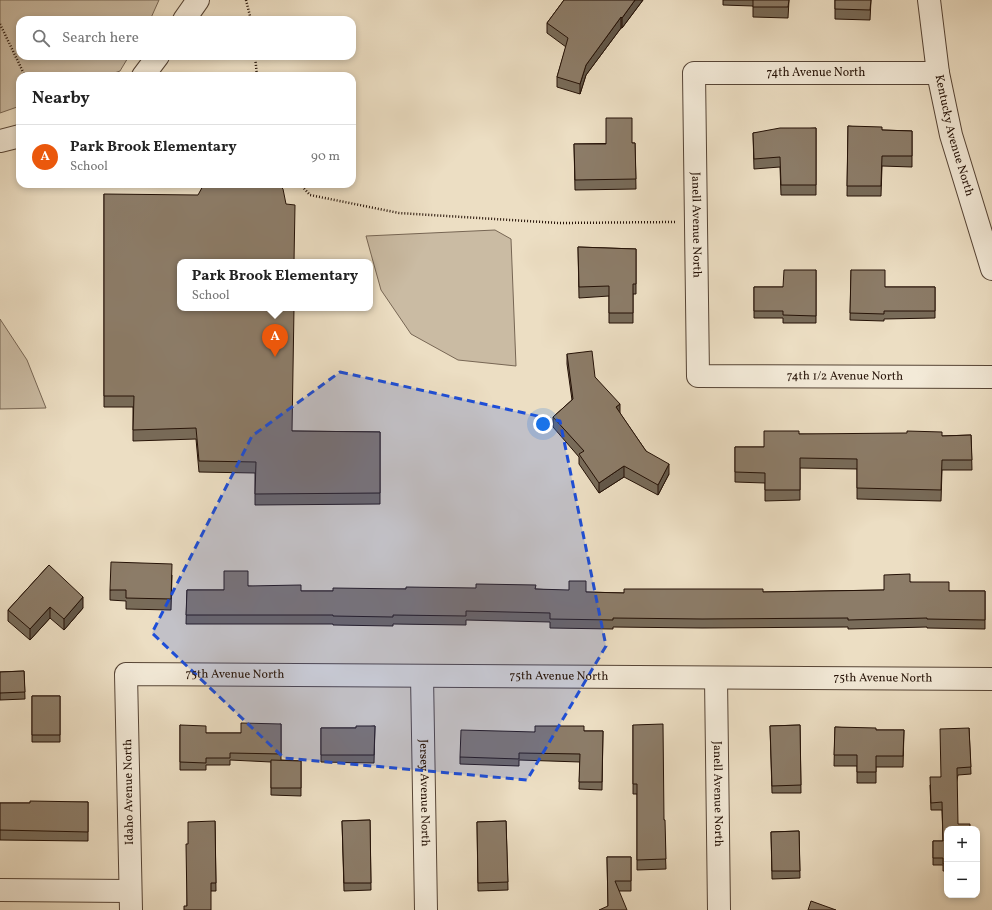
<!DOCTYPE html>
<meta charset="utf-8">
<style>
:root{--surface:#fff;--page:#f2f2f2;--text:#222;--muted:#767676;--line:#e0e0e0;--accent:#ea580c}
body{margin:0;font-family:Vollkorn,serif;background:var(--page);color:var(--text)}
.controls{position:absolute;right:12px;bottom:12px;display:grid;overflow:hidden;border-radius:8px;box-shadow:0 2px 6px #0003}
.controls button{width:36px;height:36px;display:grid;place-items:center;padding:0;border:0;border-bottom:1px solid var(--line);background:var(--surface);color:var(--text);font:20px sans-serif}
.you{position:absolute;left:543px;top:424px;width:14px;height:14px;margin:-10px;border:3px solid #fff;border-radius:50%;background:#1a73e8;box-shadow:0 0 0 6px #1a73e833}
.badge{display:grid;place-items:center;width:26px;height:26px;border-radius:50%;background:var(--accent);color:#fff;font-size:13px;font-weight:700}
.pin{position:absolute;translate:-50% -33px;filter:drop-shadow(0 1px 2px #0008)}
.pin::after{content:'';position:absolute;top:21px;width:14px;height:12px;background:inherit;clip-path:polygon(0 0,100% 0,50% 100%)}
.popup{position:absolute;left:177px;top:259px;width:196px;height:52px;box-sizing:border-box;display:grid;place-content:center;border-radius:8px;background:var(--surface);filter:drop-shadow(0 1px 3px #0005);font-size:13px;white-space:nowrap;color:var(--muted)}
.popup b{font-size:15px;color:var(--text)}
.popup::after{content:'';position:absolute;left:50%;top:100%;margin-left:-8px;border:8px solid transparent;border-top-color:var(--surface)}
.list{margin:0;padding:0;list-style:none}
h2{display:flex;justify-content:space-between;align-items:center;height:52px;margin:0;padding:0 16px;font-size:17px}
h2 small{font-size:13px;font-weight:400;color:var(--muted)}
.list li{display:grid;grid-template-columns:26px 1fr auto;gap:12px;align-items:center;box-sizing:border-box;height:64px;padding:0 16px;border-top:1px solid var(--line)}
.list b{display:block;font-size:15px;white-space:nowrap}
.list p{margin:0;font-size:13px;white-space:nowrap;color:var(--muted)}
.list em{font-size:13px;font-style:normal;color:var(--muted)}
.icon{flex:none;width:22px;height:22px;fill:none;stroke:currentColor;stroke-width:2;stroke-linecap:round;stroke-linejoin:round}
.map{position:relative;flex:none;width:992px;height:910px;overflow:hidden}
.search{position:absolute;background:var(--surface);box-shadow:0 2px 6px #0003;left:16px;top:16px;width:340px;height:44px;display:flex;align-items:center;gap:10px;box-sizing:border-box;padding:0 14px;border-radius:12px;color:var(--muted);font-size:15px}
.panel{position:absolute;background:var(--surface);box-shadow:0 2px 6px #0003;left:16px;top:72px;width:340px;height:116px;border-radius:12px}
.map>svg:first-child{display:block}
.green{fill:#cabba3;stroke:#776654}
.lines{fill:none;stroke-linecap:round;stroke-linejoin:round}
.minor-casing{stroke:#564435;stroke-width:24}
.path{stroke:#241106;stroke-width:2.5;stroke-dasharray:1 2;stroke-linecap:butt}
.minor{stroke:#f3ead8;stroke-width:22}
.wall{fill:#786b59;stroke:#241106}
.shaded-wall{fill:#625749;stroke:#241106}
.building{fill:#8c7c68;stroke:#241106}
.marked{fill:#1d4ed8;fill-opacity:0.2;stroke:#1d4ed8;stroke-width:3;stroke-dasharray:8 5;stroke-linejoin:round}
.labels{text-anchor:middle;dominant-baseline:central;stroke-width:3.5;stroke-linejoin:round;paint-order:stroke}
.street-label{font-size:12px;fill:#241106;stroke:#f3ead8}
</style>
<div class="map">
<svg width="992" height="910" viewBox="0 0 992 910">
<rect width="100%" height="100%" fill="#ecdec3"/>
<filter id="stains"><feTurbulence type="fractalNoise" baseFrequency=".005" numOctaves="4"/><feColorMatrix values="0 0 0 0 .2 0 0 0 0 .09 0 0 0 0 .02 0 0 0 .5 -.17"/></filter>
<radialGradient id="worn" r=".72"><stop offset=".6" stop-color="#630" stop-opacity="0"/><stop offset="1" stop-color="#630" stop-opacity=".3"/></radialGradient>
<path class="green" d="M0,0H159L150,20H20V56H129L120,71L106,76H20V106L0,113Z
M495,230L511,239L516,366L458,360L411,334L381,290L366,236Z
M0,319L27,360L46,408L0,409Z"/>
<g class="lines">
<g class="minor-casing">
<g id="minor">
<path id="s1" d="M929,0L938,73L951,135L992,269"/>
<path d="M184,20L198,0"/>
<path id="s2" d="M938,73H694L698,376L992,377"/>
<path d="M143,76L158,56"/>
<path d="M0,141L20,136"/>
<path id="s3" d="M422,676L426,910"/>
<path id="s4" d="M716,678L719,910"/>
<path d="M0,890L130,891"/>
<path id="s5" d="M131,910L126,674L992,679"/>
</g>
</g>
<path class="path" d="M246,0L251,20
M0,24L25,76
M255,56L257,76
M300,184L310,195L399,213L559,223L675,222"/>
<use href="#minor" class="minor"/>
</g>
<path class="wall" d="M564,0H643L622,28H621L586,75L580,94L557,87V77L566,47L547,33V23Z
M723,0H789L788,18L753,17V6L723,5Z
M835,0H871L870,20L835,19Z
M848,126L882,130L912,131V167L882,166L881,196H847Z
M816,128V195H781L780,167L754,169L753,133Z
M635,143L636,189L575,190L574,144Z
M104,194L292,431L380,432V504L255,505V473L199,472L196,439L133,441V407H104Z
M578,247L636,249V294H633V323H609V296L579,298Z
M816,270V323H783V318H754V287H783Z
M851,270L885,287H935V318L884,319V321L850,320Z
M567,354L595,377L646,451L669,474L658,495L624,477L599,493L579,464V457L553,427V417L572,400L567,364Z
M799,434L942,436L971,435L972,470H942L941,501L857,499V469L800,468V500L765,501V483L735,482V447H764Z
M49,565L83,608L64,630L50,618L30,640L8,621V610Z
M172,575L171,610L126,609V601L110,600V590Z
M910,582L949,591H985V629L927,628V627L848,629V627L702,628L613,627V629L550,628V622L466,620V625L393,624V626L333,625V624H186L187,590H224L248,586L301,591H333L406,589H535L586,592L624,593L763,592L884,590Z
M24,671L25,699L0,700V672Z
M32,696H60V742H32Z
M281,724V760L301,761V796L271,795V762L230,760V765H206V770H180V725L206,733H241Z
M633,725L664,820L666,869L637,870V794H633Z
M800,725L801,793H772L770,726Z
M375,726L374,763L321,762V728H356Z
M835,727L876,730H904L903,767H876V783H857V766H834Z
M969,728L971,774L958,775L947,829V871H943V865H933V841H943L942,810H931L930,785L941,777Z
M584,731H603L602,790L579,789L580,762L519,760V766L460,764V757L535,732Z
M88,802V841L0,840V803H30Z
M370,820L371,890L344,891L342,821Z
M215,821L216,891H211L187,906L188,844Z
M506,821L508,890L478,891L477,822Z
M799,831L800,878L772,879L771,832Z
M607,857H631V891H619L608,906Z"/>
<path class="shaded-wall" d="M635,0H643L622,28V18Z
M621,17V28L586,75L580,94V84L586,65Z
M620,404V414L616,407Z
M669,464V474L658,495V485Z
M624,466V477L599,493V483Z
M83,597V608L64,630V619Z
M50,607V618L30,640V629Z"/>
<path class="building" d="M564,0H635L622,18L621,17L586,65L580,84L557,77L568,38L547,23Z
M753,0H789L788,7H753Z
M835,0H871L870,10L835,9Z
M606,118H632V143H635L636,179L575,180L574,144H606Z
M848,126L882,127V130L912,131V156H882L881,186H847Z
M780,128H816V185H781L780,157L754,159L753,133Z
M204,184H278L283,189L286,204L295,205L294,262H180V308H294L292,431L380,432V493L255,494L256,462L199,461L196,428L133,430L134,396H104V194L198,195Z
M578,247L636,249V284H633V313H609V286L579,287Z
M784,270H816V316L783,315V311H754V287H783Z
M851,270H885V287H935V311H884V314L850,313Z
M592,351L595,377L620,404L616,407L646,451L669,464L658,485L624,466L599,483L579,454L584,451L553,417L573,399L567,354Z
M764,431H799V434L907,433V431L942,432V436L971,435L972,460H942L941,490L857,488V459L800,458V490H765V473L735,472V447H764Z
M111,562L172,564L171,599L126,598V590H110Z
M49,565L83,597L64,619L50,607L30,629L8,610Z
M224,571H248V586L301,585V591H333V588L406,589V587L476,588V584L536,585L535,589L569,590V581H586V592L624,593V589H763V592L884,590V575L910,574V582H949V591H985V620L927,619V618L848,620V618L702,619L613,618V620L550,619V613L466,611V616L393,615V617L333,616V615H186L187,590H224Z
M24,671L25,692L0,693V672Z
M32,696H60V735H32Z
M241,723L281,724V754L230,753V758H206V763L180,762V725L206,726V733H241Z
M663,724L664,820H665L666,859L637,860V784H633V725Z
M800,725L801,785L772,786L770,726Z
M356,726H375L374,755H321V728H356Z
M535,726H584V731H603L602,782H579L580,754L519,753V759L460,757L461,730L535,732Z
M835,727L876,728V730H904L903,756H876V772H857V755H834Z
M969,728L971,767L957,768L958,824H970V829H947V864H943V858H933V841H943L942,802L931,803L930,777H941L940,729Z
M271,760L301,761V788H271Z
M30,801L88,802V832L0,830V803H30Z
M370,820L371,883H344L342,821Z
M215,821L216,883H211V910H184V906H187L186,844H188V822Z
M506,821L508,882L478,883L477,822Z
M799,831L800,871H772L771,832Z
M607,857H631V881H615L627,910H599L608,906Z
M811,901L836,910H808Z"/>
<path class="marked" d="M340,372L560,421L606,646L527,780L284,758L152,633L252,436Z"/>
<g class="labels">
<g class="street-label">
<text x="816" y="73">74th Avenue North</text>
<text stroke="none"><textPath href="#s1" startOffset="138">Kentucky Avenue North</textPath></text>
<text stroke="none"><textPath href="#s2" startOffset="396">Janell Avenue North</textPath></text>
<text stroke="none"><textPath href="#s2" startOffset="694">74th 1/2 Avenue North</textPath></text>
<text stroke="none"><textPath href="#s5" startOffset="345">75th Avenue North</textPath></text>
<text stroke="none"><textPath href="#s5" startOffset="669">75th Avenue North</textPath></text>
<text stroke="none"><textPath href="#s5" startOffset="993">75th Avenue North</textPath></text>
<text transform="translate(129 792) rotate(-91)">Idaho Avenue North</text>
<text stroke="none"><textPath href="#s3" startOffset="117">Jersey Avenue North</textPath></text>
<text stroke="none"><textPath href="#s4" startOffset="116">Janell Avenue North</textPath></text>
</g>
</g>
<rect width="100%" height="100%" filter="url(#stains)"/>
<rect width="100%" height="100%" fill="url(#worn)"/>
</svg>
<div class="controls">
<button>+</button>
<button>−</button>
</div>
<div class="you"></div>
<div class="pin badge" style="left:275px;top:357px">A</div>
<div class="popup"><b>Park Brook Elementary</b>School</div>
<div class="search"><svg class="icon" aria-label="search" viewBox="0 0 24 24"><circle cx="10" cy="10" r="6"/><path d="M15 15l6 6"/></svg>Search here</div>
<section class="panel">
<h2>Nearby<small></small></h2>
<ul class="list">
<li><span class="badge">A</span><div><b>Park Brook Elementary</b><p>School</p></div><em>90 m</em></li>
</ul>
</section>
</div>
